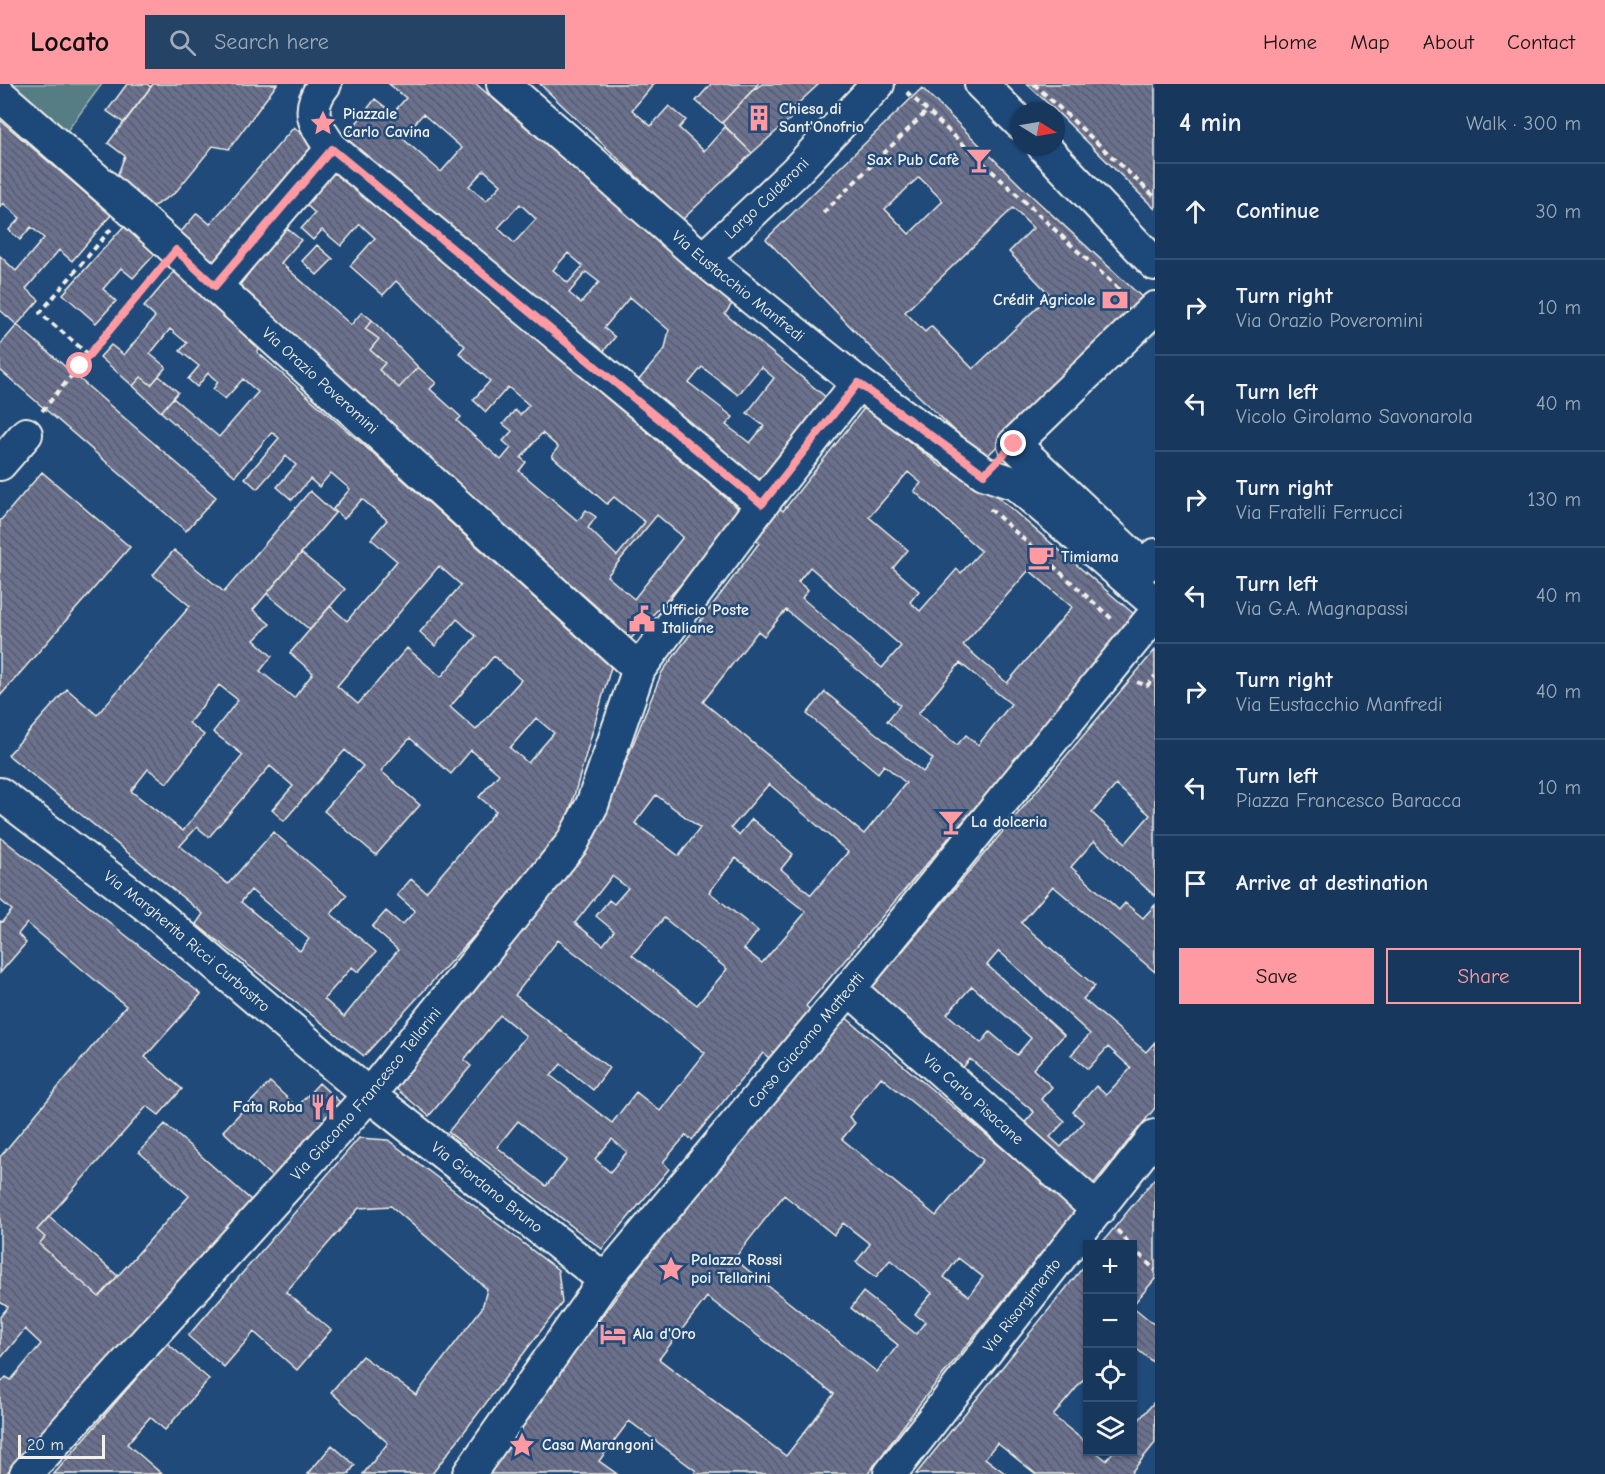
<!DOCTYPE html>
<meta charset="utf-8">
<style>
:root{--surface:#17385c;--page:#244365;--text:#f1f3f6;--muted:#9eacbb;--line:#365272;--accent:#ff9aa2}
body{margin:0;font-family:"Comic Neue",sans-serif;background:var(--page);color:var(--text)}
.controls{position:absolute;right:18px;bottom:18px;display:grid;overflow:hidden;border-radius:0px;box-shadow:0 2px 4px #0004}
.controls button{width:54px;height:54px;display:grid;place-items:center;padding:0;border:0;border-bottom:2px solid var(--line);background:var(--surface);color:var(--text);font:30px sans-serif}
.compass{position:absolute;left:1011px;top:18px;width:54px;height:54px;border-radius:50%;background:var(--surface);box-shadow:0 2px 4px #0004;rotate:101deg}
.scale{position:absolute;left:18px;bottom:15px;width:87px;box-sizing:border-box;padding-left:6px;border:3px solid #f4f1e8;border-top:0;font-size:16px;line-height:21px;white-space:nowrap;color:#f4f1e8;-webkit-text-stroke:4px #1f4a7a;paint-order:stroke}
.stop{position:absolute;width:18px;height:18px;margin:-14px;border:4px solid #ff9aa2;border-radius:50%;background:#fff}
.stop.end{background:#ff9aa2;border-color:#fff;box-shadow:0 2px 6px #0008}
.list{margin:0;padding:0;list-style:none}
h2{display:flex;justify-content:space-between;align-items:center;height:78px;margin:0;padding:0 24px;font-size:26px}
h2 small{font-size:20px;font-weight:400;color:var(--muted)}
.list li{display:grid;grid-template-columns:39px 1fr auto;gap:18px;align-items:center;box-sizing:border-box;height:96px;padding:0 24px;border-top:2px solid var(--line)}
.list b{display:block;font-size:22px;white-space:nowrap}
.list p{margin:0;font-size:20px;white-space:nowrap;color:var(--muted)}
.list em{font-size:20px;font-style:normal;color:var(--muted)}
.actions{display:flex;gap:12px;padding:18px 24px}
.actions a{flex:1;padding:14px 0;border:2px solid var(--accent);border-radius:0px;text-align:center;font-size:21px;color:var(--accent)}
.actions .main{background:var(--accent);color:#111}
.icon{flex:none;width:33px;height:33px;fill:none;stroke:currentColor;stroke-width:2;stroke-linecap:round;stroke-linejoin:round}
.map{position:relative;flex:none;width:1155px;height:1390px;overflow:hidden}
header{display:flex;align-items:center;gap:36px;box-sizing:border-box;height:84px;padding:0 30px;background:var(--accent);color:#111}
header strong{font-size:28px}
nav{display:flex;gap:33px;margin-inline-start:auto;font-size:21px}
.search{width:420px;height:54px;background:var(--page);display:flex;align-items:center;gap:15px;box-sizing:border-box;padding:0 21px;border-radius:0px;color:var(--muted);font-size:22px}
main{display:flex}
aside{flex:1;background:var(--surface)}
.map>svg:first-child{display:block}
.garden{fill:#557d83;stroke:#a4b7b6;stroke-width:1.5}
.building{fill:url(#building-back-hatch);stroke:#f4f1e8;stroke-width:1.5;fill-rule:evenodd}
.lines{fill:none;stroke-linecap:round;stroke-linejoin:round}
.minor-casing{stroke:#f4f1e8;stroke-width:36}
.path{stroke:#f4f1e8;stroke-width:4;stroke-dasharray:6 4.5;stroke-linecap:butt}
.minor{stroke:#1f4a7a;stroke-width:32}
.route{stroke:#ff9aa2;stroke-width:8}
.labels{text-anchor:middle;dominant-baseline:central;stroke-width:5;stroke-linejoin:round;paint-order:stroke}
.poi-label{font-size:16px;font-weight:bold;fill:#f4f1e8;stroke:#1f4a7a;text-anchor:start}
.street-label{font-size:16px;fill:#f4f1e8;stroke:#1f4a7a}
</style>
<header>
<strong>Locato</strong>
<div class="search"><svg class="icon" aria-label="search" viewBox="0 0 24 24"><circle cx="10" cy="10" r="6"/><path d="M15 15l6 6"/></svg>Search here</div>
<nav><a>Home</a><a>Map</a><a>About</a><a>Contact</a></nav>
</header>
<main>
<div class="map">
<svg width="1155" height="1390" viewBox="0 0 1155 1390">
<defs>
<pattern id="building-back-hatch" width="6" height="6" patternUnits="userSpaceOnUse" patternTransform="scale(1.5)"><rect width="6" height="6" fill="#6a718e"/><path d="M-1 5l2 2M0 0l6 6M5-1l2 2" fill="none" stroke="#5a5c6a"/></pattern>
</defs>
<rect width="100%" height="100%" fill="#1f4a7a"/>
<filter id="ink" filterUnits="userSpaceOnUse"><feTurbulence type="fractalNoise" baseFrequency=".0167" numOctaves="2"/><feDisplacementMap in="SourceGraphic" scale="12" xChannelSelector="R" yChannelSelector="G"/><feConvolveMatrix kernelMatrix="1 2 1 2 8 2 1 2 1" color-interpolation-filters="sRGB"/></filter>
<g filter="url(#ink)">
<path class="garden" d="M13,0H102L67,47Z"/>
<path class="building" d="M127,0H147L151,3L124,39L107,27Z
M153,0H277L229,65L213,62L175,109L152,123L117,92L125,72L108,59Z
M389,0H476L732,220L725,230L833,319L765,401L638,297L665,265L669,246L630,213L604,244L615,253L603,268L344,55L375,15L393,29L406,14ZM423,30L462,64L441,88L402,54ZM484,86L501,101L486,117L469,102ZM520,120L536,135L514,159L498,144ZM568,169L583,182L568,199L553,186ZM586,188L599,198L581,219L569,209ZM702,283L738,311L761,283L774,294L747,329L764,342L750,359L726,341L733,333L689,299Z
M540,0H654L632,26L651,42L669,22L686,36L679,44L704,67L725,43L752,69L682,136Z
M711,0H758L722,39L696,17Z
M762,0H819L794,23L798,28L752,69L722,39L751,8Z
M1027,0H1155V125L1056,27Z
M922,4L1022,103L1146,217L984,375L897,291L766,155ZM919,93L943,117L909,150L885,125ZM1013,124L1033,144L1009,168L1050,211L973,285L931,242L925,248L905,228Z
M0,36L111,131L72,177L59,166L26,205L39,216L17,241L0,226V172L16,187L44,154L31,143L20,156L9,146L20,134L3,119L0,123Z
M294,43L320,67L218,184L179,150L197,129L210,140Z
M329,81L745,430L626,560L609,546L615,539L237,205L284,142L301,156L281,179L351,241L362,228L372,236L365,245L379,255L370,266L385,279L379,286L399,304L418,283L436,299L430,305L461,333L457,337L501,376L511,364L503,357L512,347L503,340L515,326L520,331L529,321L508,303L486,328L473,316L490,297L459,269L465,262L396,197L383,211L350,182L375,154L360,140L341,162L322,146L313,156L301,145L315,129L302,117ZM542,349L558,363L552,372L607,420L614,413L645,438L617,472L588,444L596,433L586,426L578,437L519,387L526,378L521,374ZM657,431L683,453L634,515L607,492Z
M124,142L155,170L133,194L121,184L103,205L116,217L96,239L63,210Z
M317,161L333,175L317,191L302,177Z
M176,185L264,260L257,268L409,401L611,583L561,757L364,972L196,840L203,830L8,671L67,605L97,631L190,522L153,491L174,466L224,508L310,407L335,429L253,526L270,540L254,556L272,572L260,587L294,614L313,589L290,569L330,522L347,537L397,477L371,455L387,436L362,415L344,435L333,425L350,405L331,389L319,403L310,395L292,416L277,403L296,381L286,372L257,405L245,394L279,354L272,348L235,392L161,328L173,314L219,353L258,308L243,295L225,315L213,305L218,298L208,289L197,303L188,295L199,282L180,267L187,259L170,245L150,270L166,283L151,301L141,293L133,302L100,273L111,261L124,271L155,233L144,223ZM439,482L461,501L420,548L435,562L457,535L476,552L441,593L407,564L358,620L337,602ZM494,572L521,596L476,646L450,623ZM219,601L238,616L213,648L243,671L183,747L131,707L148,685L167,699L204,651L189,639ZM536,634L554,649L528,679L510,664ZM410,654L451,690L471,666L499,690L479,713L496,727L426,808L411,795L397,811L415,827L402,841L386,827L372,843L398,866L344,933L324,915L352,883L358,888L376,868L331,830L347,811L273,748L228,800L180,762L197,743L209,753L270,682L293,702L272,726L284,737L345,666L363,682L324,727L376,771L420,721L381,687ZM251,806L309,855L300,867L241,818Z
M372,236L418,283L399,304L379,286L385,279L370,266L379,255L365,245Z
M17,241L216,413L186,447L0,286V261Z
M159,292L178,308L161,328L133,302L141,293L151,301Z
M865,323L942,383L952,374L1135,531L1033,655L806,922L811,927L769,974L763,969L692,1056L686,1051L663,1078L669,1085L602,1165L448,1048L526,952L500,931L464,976L471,982L429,1032L394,1003L582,768L600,742L662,588L759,459L752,452L776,421L783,427ZM908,388L921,399L914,407L981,467L961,489L957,485L920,527L910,518L919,507L893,484L908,466L869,433ZM810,483L901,562L882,584L802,514L808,506L798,498ZM1029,486L1072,523L1007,599L963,561ZM786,526L900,621L887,637L933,675L923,688L825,608L807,630L878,689L884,681L906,699L864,750L703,618L758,547L764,552ZM960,579L1011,620L978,661L966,651L957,661L918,630ZM769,700L848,768L811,811L781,785L793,770L752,735L739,751L731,744ZM656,711L700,744L679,772L635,739ZM736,774L806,828L762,879L744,865L758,847L709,808ZM612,792L628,804L614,820L609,816L596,832L614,847L603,861L575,839ZM664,834L727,885L697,921L632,871ZM558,856L705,969L660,1027L636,1008L612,1039L551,992L561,980L593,1006L609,984L515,911ZM518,1037L567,1076L546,1102L497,1063ZM612,1055L627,1068L610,1088L595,1075Z
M42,388L130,463L0,612V437Z
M301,469L345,505L310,546L267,510Z
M1155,566V812L1094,757L1071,783L1119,826L1125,819L1143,834L1155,821V888L1053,802L1021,839L1095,902L1083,915L1146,968L1155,958V1024L1091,1103L1021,1043L1034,1028L970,975L961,986L870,906ZM1116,701L1150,731L1126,759L1092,729ZM999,867L1090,950L1071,971L1088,985L1108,963L1131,984L1106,1011L1096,1002L1073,1028L1084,1038L1061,1063L1050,1053L1065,1037L1041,1015L1052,1003L1033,985L1064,951L987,881ZM972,902L1031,954L1017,971L990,948L981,959L947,930Z
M0,753L201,910L145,973L182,1005L159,1031L147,1022L37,1146L45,1153L39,1160L99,1213L189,1112L139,1068L165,1040L251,1116L6,1390H0V1300L6,1293L11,1296L41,1260L25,1245L0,1275V1233L8,1223L0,1218V1073L126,922L27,839L18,850L26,859L0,889V837L2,838L12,826L0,816Z
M844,932L1076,1126L921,1318L868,1390H694L696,1387L629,1337L599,1377L617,1390H484L695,1108ZM881,993L983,1076L936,1132L842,1055L855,1039L849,1033ZM784,1111L834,1151L843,1139L870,1160L856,1178L876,1193L890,1176L932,1209L915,1230L925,1238L916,1250L863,1208L851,1224L898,1261L877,1288L734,1175ZM958,1174L983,1193L969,1212L944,1193ZM707,1213L834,1310L786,1372L659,1275Z
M270,998L297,1023L319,999L343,1021L273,1094L223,1047Z
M359,1054L388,1056L558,1186L562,1219L432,1390H363L388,1359L331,1308L362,1272L416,1311L482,1224L487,1205L391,1122L359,1124L286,1208L331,1246L297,1286L254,1248L224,1283L188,1252Z
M1155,1094V1195L1132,1222V1160H1101Z
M49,1133L118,1192L99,1213L39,1160L45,1153L37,1146Z
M1088,1177V1290L1053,1332L1088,1360V1368H1096L1106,1376L1113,1368H1132V1344L1155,1317V1359L1130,1390H1036L997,1359L985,1374L1006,1390H916Z
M1132,1222L1155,1241V1280L1132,1261Z
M167,1259L209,1295L165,1346L150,1333L127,1360L162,1390H54Z
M332,1361L355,1381L349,1389L350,1390H308Z"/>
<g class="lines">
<g class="minor-casing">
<g id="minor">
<path d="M325,0C304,26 315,41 332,65L762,420"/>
<path id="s1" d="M503,0L703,175L858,299L984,389L1016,400L1155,519"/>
<path d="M981,0L1020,39"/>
<path id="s2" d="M0,11L129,124L639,585"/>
<path d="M1044,63L1155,180"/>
<path id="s3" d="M703,175L795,88L878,0"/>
<path d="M215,202L332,65"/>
<path d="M1155,224L1014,360L1144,483L1155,471"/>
<path d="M0,380L26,350"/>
<path id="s4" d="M0,710L147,822L369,1011L605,1196"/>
<path id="s5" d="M849,905L1098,1126"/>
<path id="s6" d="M26,1390L369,1011L572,759L592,721L639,585L762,420L858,299"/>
<path id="s7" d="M469,1390L605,1196L849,905L1155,530"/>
<path id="s8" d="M890,1390L1155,1052"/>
</g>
</g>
<path class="path" d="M1034,0L1155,113
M907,8L1125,211
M823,129L926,28
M89,271L157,188
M42,327L89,271L40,229L111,145
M990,425L1112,535
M1137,598L1147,602L1155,592
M1117,1146L1130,1160
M1132,1163L1155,1186"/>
<use href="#minor" class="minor"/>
</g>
</g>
<g class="lines" filter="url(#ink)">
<path class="route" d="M80,282L176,166L215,202L332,65L762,420L858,299L984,390L1014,360"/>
</g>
<defs>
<g id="building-bare" transform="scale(2.07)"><path d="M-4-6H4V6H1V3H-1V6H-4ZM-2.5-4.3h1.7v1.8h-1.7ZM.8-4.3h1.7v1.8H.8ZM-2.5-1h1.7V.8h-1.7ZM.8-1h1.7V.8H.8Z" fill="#ff9aa2" stroke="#1f4a7a" stroke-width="2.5" paint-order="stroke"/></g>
<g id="sight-bare" transform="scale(2.07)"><path d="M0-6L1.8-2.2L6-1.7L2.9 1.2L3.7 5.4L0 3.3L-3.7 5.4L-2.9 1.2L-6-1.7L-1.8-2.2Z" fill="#ff9aa2" stroke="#1f4a7a" stroke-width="2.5" paint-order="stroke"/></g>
<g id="bar-bare" transform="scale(2.07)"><path d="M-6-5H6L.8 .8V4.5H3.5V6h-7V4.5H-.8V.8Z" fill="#ff9aa2" stroke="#1f4a7a" stroke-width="2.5" paint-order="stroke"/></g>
<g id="bank-bare" transform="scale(2.07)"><path d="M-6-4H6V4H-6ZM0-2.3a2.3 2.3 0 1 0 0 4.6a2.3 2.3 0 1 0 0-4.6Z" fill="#ff9aa2" stroke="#1f4a7a" stroke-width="2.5" paint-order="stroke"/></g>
<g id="cafe-bare" transform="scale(2.07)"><path d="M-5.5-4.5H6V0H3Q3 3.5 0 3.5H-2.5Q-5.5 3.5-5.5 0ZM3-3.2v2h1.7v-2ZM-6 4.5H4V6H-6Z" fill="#ff9aa2" stroke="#1f4a7a" stroke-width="2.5" paint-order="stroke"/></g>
<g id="civic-bare" transform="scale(2.07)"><path d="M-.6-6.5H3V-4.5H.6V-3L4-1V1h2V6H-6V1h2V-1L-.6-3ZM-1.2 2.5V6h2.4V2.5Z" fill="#ff9aa2" stroke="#1f4a7a" stroke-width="2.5" paint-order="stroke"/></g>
<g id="restaurant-bare" transform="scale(2.07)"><path d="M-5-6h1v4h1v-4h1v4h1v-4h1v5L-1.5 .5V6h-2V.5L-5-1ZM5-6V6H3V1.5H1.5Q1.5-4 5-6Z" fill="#ff9aa2" stroke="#1f4a7a" stroke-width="2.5" paint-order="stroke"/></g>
<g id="hotel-bare" transform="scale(2.07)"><path d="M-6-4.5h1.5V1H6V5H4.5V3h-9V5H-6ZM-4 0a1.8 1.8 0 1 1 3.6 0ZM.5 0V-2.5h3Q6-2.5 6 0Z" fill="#ff9aa2" stroke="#1f4a7a" stroke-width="2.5" paint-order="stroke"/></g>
</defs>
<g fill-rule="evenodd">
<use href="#building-bare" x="759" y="34"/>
<use href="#sight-bare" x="323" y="39"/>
<use href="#bar-bare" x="979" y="76"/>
<use href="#bank-bare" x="1115" y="216"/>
<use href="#cafe-bare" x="1041" y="473"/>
<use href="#civic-bare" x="642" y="535"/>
<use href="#bar-bare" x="951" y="738"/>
<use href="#restaurant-bare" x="323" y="1023"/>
<use href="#sight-bare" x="671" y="1185"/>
<use href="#hotel-bare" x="613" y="1250"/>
<use href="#sight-bare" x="522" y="1361"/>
</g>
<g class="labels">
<g class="poi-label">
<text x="779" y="25">Chiesa di<tspan x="779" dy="18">Sant'Onofrio</tspan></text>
<text x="343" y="30">Piazzale<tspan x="343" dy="18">Carlo Cavina</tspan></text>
<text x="959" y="76" text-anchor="end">Sax Pub Cafè</text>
<text x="1095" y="216" text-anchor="end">Crédit Agricole</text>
<text x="1061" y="473">Timiama</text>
<text x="662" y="526">Ufficio Poste<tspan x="662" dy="18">Italiane</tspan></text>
<text x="971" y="738">La dolceria</text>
<text x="303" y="1023" text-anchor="end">Fata Roba</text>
<text x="691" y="1176">Palazzo Rossi<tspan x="691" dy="18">poi Tellarini</tspan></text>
<text x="633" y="1250">Ala d'Oro</text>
<text x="542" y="1361">Casa Marangoni</text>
</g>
<g class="street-label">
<text stroke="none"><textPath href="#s3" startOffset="88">Largo Calderoni</textPath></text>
<text stroke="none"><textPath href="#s1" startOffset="310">Via Eustacchio Manfredi</textPath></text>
<text stroke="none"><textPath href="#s2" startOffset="429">Via Orazio Poveromini</textPath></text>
<text stroke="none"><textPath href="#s4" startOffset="238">Via Margherita Ricci Curbastro</textPath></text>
<text stroke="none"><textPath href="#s7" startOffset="550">Corso Giacomo Matteotti</textPath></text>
<text stroke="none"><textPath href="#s6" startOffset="510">Via Giacomo Francesco Tellarini</textPath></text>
<text stroke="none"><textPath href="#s5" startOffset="166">Via Carlo Pisacane</textPath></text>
<text stroke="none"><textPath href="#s4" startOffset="626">Via Giordano Bruno</textPath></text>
<text stroke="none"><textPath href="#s8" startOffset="214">Via Risorgimento</textPath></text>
</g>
</g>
</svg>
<div class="controls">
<button>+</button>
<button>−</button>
<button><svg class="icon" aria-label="locate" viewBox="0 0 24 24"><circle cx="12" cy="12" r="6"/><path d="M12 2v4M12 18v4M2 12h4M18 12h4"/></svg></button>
<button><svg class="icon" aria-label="layers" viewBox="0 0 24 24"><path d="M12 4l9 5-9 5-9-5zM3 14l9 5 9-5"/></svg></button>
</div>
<svg class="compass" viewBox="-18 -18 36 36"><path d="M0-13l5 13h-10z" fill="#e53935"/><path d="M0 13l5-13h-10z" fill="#9eacbb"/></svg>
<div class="scale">20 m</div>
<div class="stop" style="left:80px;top:282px"></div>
<div class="stop end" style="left:1014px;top:360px"></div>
</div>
<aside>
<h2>4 min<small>Walk · 300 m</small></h2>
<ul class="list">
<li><svg class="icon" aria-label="ahead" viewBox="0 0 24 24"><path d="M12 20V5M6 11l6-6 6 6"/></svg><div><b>Continue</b></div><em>30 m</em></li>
<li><svg class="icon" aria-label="right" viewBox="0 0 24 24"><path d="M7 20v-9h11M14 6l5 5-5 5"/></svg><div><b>Turn right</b><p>Via Orazio Poveromini</p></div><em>10 m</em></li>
<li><svg class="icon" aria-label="left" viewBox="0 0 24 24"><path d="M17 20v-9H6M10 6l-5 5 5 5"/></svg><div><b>Turn left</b><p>Vicolo Girolamo Savonarola</p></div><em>40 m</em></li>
<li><svg class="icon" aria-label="right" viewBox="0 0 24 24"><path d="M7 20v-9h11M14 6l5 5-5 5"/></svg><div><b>Turn right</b><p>Via Fratelli Ferrucci</p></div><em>130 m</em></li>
<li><svg class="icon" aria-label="left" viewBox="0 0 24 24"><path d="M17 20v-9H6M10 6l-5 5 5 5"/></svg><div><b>Turn left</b><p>Via G.A. Magnapassi</p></div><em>40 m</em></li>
<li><svg class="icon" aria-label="right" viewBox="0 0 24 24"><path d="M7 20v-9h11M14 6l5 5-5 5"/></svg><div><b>Turn right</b><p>Via Eustacchio Manfredi</p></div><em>40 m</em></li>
<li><svg class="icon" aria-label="left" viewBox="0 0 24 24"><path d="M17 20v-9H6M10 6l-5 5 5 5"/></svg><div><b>Turn left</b><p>Piazza Francesco Baracca</p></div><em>10 m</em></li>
<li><svg class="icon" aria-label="arrive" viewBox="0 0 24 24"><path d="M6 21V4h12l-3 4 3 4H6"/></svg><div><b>Arrive at destination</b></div></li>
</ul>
<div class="actions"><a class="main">Save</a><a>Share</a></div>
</aside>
</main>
